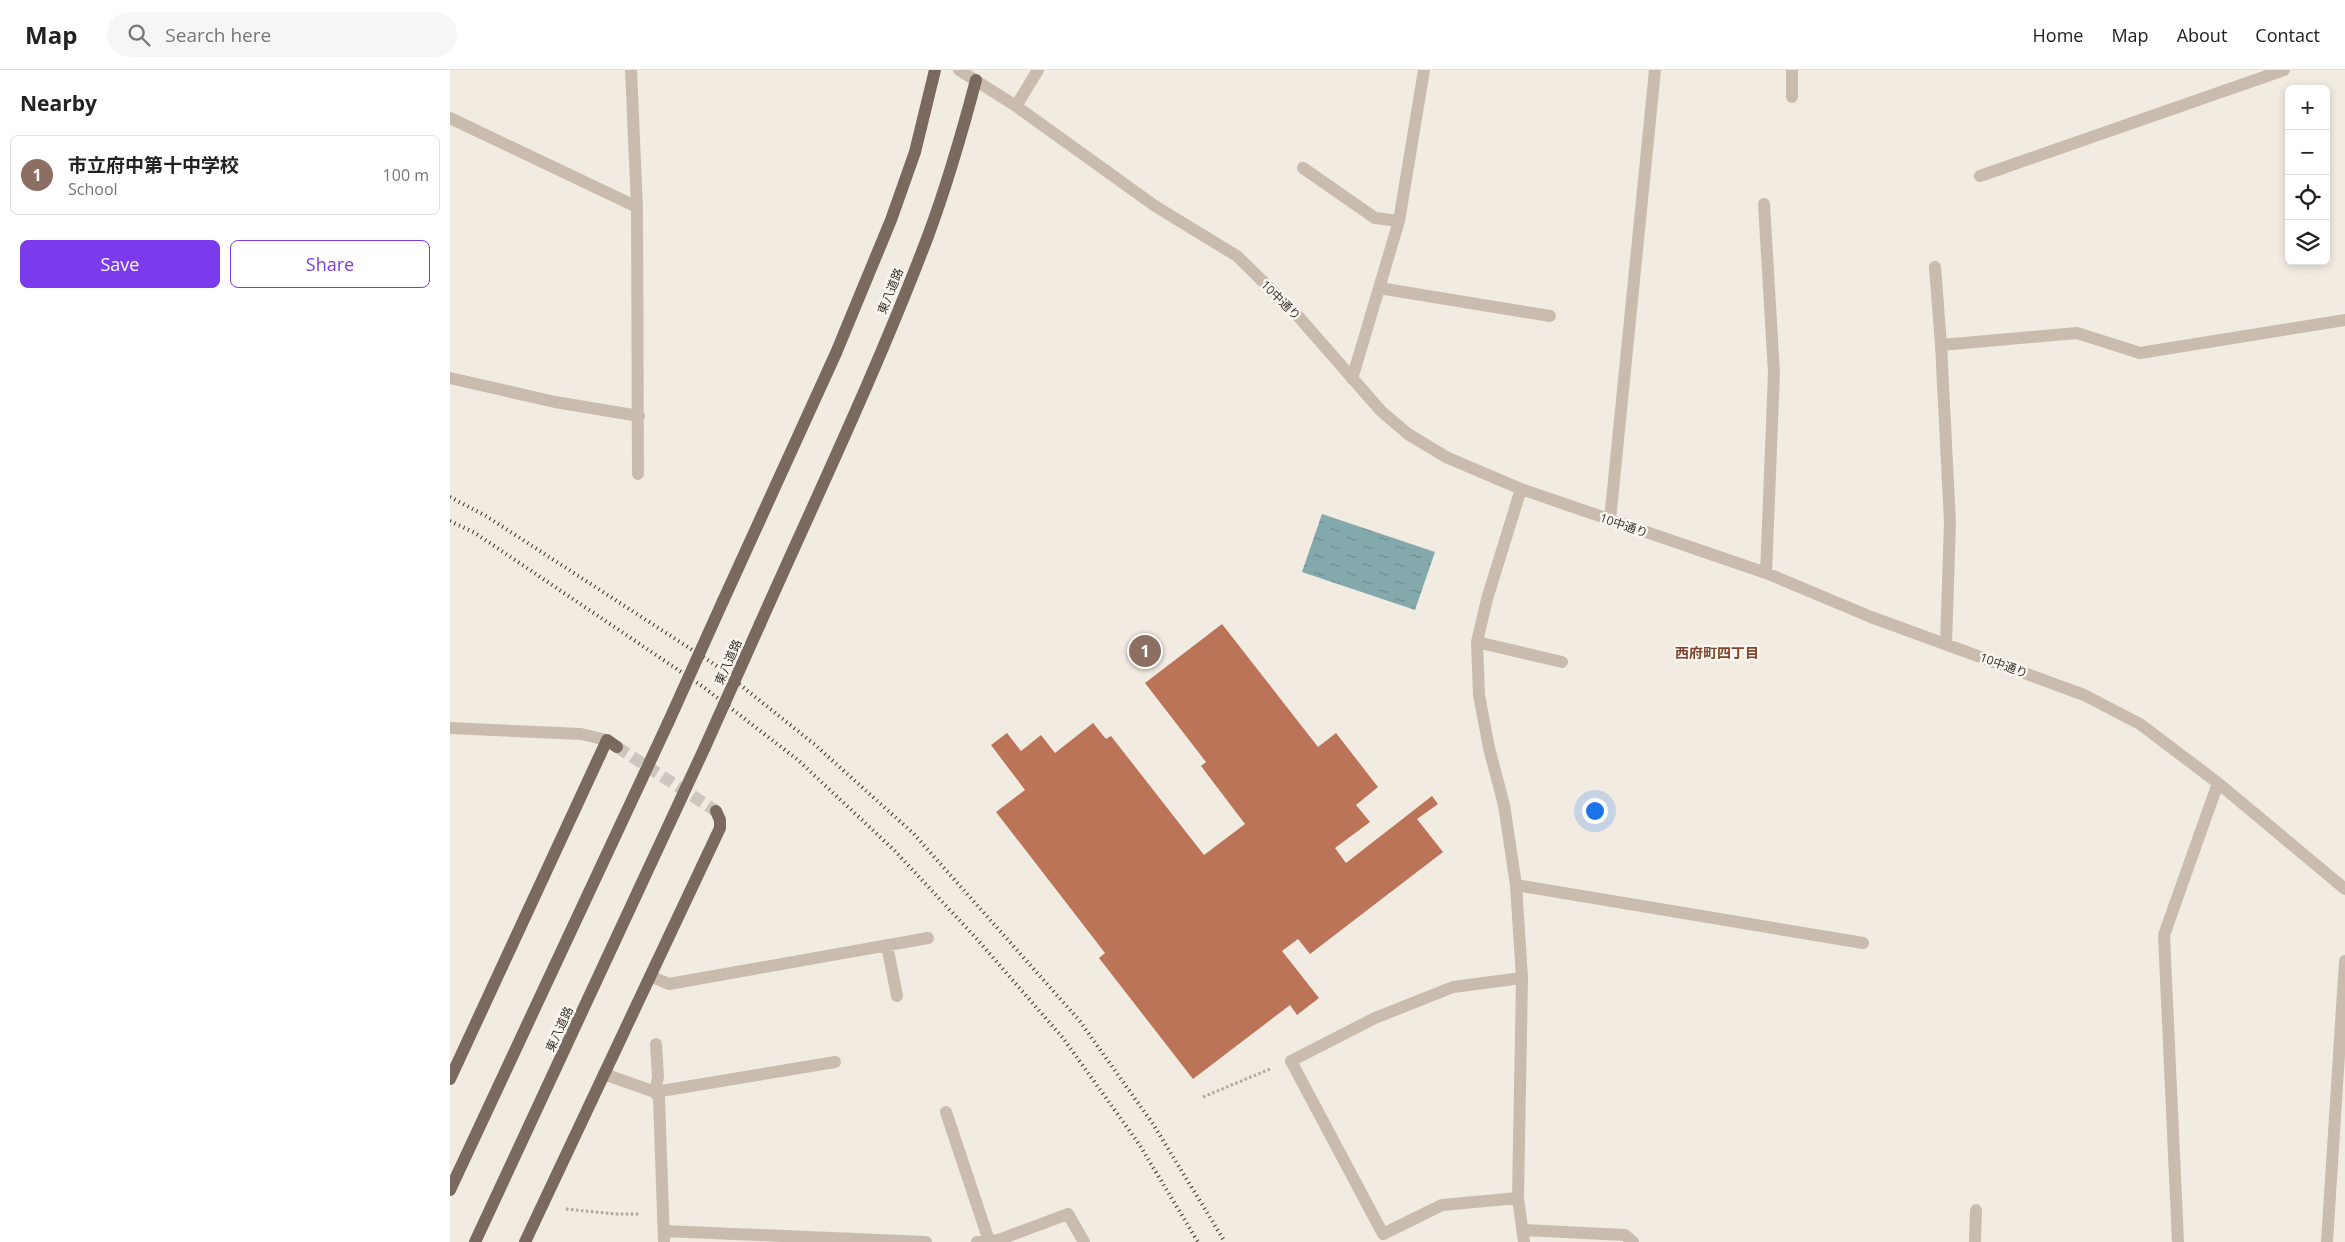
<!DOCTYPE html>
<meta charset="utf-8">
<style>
:root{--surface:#fff;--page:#f6f6f6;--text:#222;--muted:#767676;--line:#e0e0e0;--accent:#7c3aed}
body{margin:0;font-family:"Open Sans","Noto Sans JP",sans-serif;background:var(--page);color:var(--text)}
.controls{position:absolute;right:15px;top:15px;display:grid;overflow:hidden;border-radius:8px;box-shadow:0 2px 8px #0003}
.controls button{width:45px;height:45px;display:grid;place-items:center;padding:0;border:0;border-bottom:1px solid var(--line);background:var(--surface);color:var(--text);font:25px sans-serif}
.you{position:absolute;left:1144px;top:740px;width:18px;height:18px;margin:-12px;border:4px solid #fff;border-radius:50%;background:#1a73e8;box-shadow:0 0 0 8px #1a73e833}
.badge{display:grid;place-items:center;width:32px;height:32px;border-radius:50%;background:var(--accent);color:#fff;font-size:16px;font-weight:700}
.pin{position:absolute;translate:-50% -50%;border:2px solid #fff;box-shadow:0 1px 5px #0006}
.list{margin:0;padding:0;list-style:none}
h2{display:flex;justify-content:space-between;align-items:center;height:65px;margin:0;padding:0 20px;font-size:21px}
h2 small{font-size:16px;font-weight:400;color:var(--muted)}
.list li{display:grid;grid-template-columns:32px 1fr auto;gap:15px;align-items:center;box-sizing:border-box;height:80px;margin:0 10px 10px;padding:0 10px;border:1px solid var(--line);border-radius:8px}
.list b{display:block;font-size:19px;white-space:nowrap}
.list p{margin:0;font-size:16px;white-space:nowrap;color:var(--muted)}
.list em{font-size:16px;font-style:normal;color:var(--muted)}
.actions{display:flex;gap:10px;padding:15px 20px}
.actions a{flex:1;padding:11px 0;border:1px solid var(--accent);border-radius:8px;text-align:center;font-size:18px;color:var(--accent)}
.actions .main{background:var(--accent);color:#fff}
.icon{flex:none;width:28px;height:28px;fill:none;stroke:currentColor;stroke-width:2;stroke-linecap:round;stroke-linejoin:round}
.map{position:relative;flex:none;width:1895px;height:1172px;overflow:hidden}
header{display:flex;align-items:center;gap:30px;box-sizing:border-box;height:70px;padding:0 25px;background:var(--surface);border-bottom:1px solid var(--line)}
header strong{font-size:24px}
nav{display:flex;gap:28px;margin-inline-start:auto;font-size:18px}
.search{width:350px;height:45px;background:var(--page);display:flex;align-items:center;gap:12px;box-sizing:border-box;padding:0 18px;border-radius:28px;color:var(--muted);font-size:19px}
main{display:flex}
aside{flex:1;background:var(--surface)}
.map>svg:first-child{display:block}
.water{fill:url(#water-ripples)}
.building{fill:#bb7457}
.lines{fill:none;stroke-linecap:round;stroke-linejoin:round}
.major-tunnel{stroke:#cdc6be;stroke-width:12;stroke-dasharray:12 6;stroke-linecap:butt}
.path{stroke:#b5a699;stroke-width:3;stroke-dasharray:2.5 2.5;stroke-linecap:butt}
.minor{stroke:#c9bcaf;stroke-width:12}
.major{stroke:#79695f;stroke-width:12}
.rail{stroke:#39312c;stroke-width:4;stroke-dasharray:1 4;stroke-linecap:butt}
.major-bridge{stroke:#79695f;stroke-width:12}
.labels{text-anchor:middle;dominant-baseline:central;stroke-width:5;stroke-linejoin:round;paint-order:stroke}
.street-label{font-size:12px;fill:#39312c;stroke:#f9f5ef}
.neighbourhood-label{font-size:14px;font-weight:bold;fill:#80452d;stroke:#f9f5ef}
</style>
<header>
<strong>Map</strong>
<div class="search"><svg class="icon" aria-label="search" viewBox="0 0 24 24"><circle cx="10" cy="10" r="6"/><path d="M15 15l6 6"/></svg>Search here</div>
<nav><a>Home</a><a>Map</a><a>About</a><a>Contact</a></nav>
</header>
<main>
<aside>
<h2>Nearby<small></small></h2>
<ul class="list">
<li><span class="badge" style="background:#8d6e63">1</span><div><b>市立府中第十中学校</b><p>School</p></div><em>100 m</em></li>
</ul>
<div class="actions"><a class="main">Save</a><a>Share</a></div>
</aside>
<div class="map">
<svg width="1895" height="1172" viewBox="0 0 1895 1172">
<defs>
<pattern id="water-ripples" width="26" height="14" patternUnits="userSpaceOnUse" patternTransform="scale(1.25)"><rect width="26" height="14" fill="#84a9ac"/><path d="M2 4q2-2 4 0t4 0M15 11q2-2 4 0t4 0" fill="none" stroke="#6d8a8c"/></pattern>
</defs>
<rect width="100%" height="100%" fill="#f2ebe2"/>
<path class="water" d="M872,444L985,482L965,540L852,502Z"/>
<path class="building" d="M772,554L868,677L886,663L928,717L906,735L920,752L885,778L896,793L982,726L988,734L967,749L993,782L860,884L848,869L832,881L869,928L847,945L840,935L743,1009L649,888L655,883L546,742L575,720L541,675L557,663L571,681L591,665L605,683L643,653L656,669L661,666L754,785L795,754L751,696L756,692L695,613Z"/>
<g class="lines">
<path class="major-tunnel" d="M167,677L266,741"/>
<path class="path" d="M753,1027L820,999
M116,1139L165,1144H190"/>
<path class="minor" d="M181,0L187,137L188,404
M509,0L566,36L705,136L787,186L847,245L931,341L958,364L996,387L1071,419L1316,503L1421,547L1634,625L1690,654L1768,713L1895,819
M1342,27V0
M566,36L588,0
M0,48L187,137
M853,98L925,148L949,151
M1530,106L1834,0
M1314,134L1324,303L1316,503
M1485,197L1491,275L1500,452L1496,574
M929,218L1100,246
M1491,275L1627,263L1690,283L1895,250
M0,308L105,332L189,346
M902,309L949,151L974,0
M1071,419L1037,529L1027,572L1029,625L1039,678L1054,735L1066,815L1072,908L1068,1128L1074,1172
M1160,450L1205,0
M1027,572L1112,592
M0,658L131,664L157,670
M1066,815L1413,873
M437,875L447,926
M200,906L219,914L478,868
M206,974L208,1007L205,1022L385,992
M154,1004L205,1022L209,1028L214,1172
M496,1042L539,1171
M1068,1128L992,1135L933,1164L841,991L925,948L1003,917L1072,908
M1074,1160L1175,1165L1183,1172
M214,1161L476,1172
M527,1172L548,1170L618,1144L634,1172
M1525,1172L1526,1140
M1728,1172L1714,865L1768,713
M1877,1172L1895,891"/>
<path class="major" d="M273,531L386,283L441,150L465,82L485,0
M310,554C367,426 428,298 478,166C497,115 512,63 526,10
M0,1009L157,670L167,677
M0,1120L218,653
M25,1172L255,677
M75,1172L270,758V750L266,741"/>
<path class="rail" d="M0,427L36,446L264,594L364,674L463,763L629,950L703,1054L775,1172
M0,451L25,463L252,616L348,690L444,780L526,868L613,968L689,1074L748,1172"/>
<path class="major-bridge" d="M218,653L273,531
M255,677L310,554"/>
</g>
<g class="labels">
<g class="street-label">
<text transform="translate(440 221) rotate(-68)">東八道路</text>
<text transform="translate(831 230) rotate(45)">10中通り</text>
<text transform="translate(1174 455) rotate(19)">10中通り</text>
<text transform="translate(278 592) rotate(-66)">東八道路</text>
<text transform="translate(1554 595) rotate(20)">10中通り</text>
<text transform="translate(109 959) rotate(-65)">東八道路</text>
</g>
<g class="neighbourhood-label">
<text x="1267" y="582">西府町四丁目</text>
</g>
</g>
</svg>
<div class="controls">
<button>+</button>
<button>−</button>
<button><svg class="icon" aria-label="locate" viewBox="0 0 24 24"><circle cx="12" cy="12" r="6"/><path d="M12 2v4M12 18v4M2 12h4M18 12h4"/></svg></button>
<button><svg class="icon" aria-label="layers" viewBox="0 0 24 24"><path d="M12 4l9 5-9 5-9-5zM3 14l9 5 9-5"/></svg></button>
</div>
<div class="you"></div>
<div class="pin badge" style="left:695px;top:581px;background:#8d6e63">1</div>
</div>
</main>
